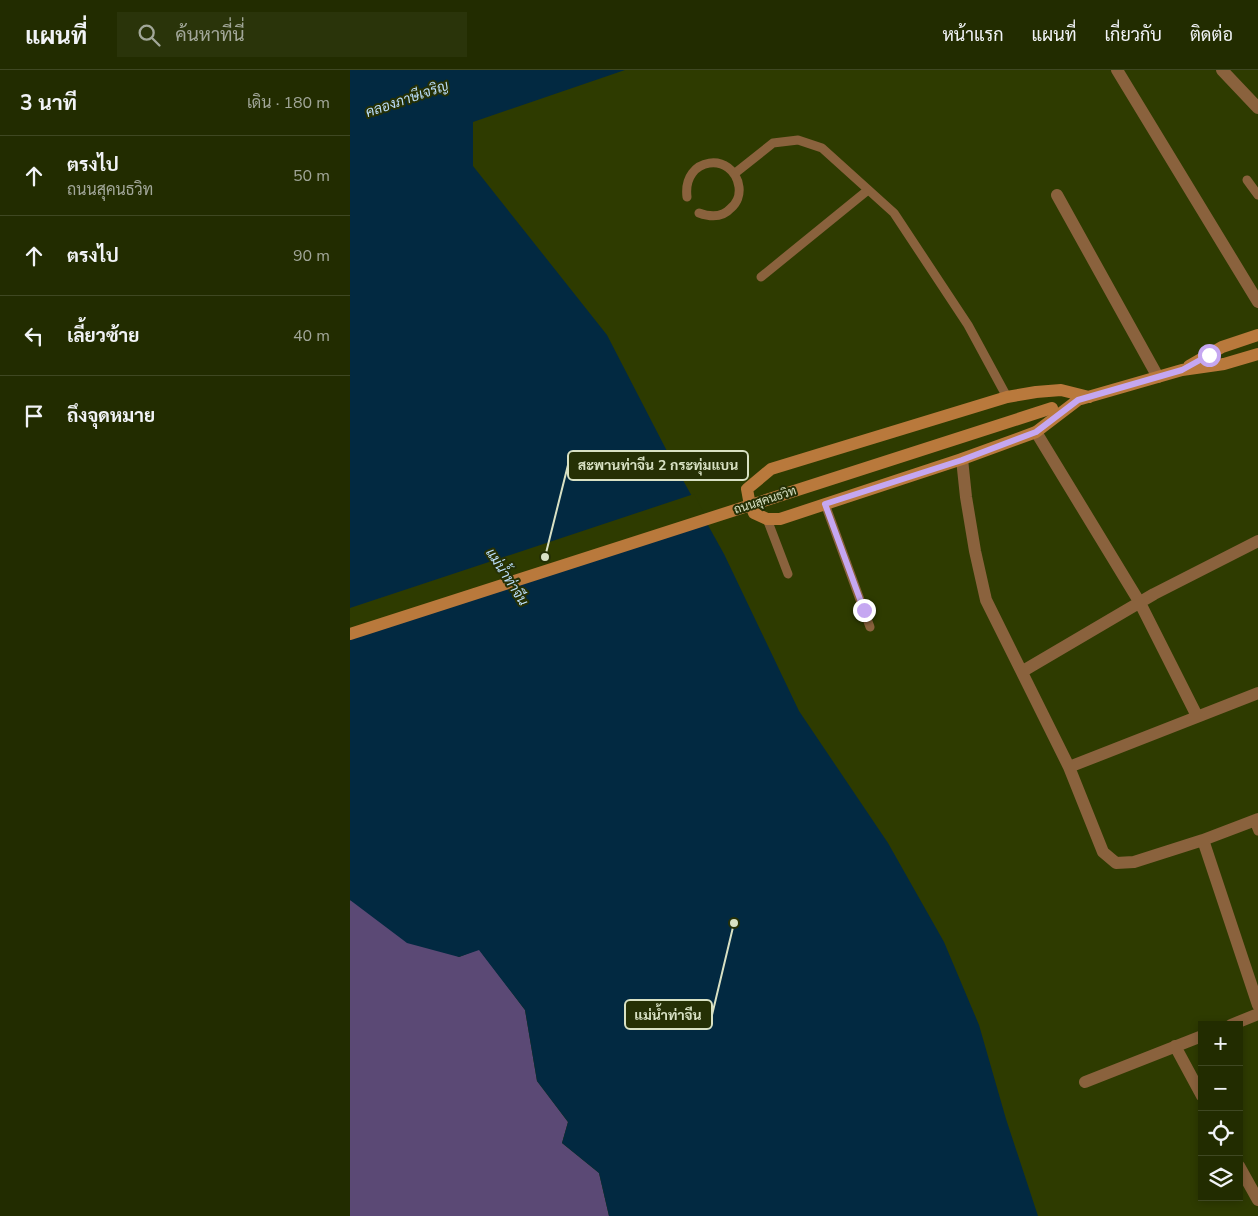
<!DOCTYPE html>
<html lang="th">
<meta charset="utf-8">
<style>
:root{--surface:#222c00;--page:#2a340a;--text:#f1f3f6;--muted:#a2a799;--line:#3f4822}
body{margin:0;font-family:"Nunito Sans",Sarabun,sans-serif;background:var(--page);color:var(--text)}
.controls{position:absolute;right:15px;bottom:15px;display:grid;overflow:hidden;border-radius:0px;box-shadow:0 2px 8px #0003}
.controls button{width:45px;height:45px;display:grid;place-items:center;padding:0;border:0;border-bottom:1px solid var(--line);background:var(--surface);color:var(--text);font:25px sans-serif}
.stop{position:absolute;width:15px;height:15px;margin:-11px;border:4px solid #c5a7f1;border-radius:50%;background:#fff}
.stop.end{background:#c5a7f1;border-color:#fff;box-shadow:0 1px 5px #0008}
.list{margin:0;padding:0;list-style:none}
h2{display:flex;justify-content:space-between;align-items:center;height:65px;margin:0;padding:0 20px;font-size:21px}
h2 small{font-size:16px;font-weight:400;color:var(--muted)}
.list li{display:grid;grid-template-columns:32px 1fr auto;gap:15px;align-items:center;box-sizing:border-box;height:80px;padding:0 20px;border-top:1px solid var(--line)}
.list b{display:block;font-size:19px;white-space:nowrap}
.list p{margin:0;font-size:16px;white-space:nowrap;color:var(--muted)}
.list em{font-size:16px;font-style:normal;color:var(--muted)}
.icon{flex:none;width:28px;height:28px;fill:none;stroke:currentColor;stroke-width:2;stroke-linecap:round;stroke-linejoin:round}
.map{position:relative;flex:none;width:908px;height:1146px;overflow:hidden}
header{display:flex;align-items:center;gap:30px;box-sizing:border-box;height:70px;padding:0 25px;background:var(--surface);border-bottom:1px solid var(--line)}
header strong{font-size:24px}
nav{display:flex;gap:28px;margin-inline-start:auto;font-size:18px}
.search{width:350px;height:45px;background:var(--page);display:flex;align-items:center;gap:12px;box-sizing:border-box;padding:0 18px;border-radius:0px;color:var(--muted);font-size:19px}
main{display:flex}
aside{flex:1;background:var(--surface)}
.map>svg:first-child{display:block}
.green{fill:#5b4975}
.water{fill:#022941}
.pier{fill:#2e3b00}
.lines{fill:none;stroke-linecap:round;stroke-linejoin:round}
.service{stroke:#8a623d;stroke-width:9}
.minor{stroke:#8a623d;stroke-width:12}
.secondary{stroke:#b9793c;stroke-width:12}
.secondary-bridge{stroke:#b9793c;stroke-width:12}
.route{stroke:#c5a7f1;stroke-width:6}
.labels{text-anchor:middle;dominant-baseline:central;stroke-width:4;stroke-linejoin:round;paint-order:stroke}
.street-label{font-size:12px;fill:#d8e1c4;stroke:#253005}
.water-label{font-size:14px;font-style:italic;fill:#bcdefa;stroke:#253005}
.leader{fill:none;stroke:#d8e1c4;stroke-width:2}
.callout-dot{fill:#d8e1c4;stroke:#253005;stroke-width:2}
.callout{fill:#253005;stroke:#d8e1c4;stroke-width:2}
.callout-label{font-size:14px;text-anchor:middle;font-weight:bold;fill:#d8e1c4}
</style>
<header>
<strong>แผนที่</strong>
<div class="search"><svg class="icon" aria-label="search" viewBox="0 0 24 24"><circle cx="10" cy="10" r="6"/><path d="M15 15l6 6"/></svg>ค้นหาที่นี่</div>
<nav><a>หน้าแรก</a><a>แผนที่</a><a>เกี่ยวกับ</a><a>ติดต่อ</a></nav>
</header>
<main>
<aside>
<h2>3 นาที<small>เดิน · 180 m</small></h2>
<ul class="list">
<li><svg class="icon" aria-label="ahead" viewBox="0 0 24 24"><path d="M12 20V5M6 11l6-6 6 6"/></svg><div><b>ตรงไป</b><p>ถนนสุคนธวิท</p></div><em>50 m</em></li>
<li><svg class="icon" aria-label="ahead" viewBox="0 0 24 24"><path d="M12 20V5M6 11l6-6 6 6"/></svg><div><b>ตรงไป</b></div><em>90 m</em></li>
<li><svg class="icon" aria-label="left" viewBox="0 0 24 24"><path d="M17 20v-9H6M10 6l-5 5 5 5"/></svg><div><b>เลี้ยวซ้าย</b></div><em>40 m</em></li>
<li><svg class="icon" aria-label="arrive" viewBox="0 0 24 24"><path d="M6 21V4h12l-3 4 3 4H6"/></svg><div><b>ถึงจุดหมาย</b></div></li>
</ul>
</aside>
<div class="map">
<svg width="908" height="1146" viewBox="0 0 908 1146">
<rect width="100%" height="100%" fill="#2e3b00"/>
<path class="green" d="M0,830L109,887L129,879L175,940L187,1011L218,1052L212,1073L249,1103L259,1146H0Z"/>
<path class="water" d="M0,0H275L123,52V96L257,265L319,385L374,484L449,641L538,773L594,872L629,955L656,1049L688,1146H259L249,1103L212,1073L218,1052L187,1011L175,940L129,880L109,887L57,873L0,830Z"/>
<path class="pier" d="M344,424L357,449L0,564V538Z"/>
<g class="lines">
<path class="service" d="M384,104L423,73L448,70L472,78L544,143L618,255L657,327
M897,110L908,125
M337,127C332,86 384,81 389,117C390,125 387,133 381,138C372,148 360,147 349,143
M411,207L518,120
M475,434L520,557
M417,449L438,504
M904,751L908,761"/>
<path class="minor" d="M767,0L908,232
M872,0L908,38
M707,125L808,307
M686,362L790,533L847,646
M612,389L616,427L625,481L636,530L719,697L753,782L766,793L784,792L853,770L908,749
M673,601L804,524L908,471
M719,697L908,623
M853,770L908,935
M881,955L908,944
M825,976L852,1026
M735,1012L852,966
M889,1096L908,1130"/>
<path class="secondary" d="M839,296L872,277L908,265
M731,329L832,300L874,294L908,284
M728,330L686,362L612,389L430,449H417L404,443L399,430L397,419L421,399L657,327L686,322L711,320L739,327"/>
<path class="secondary-bridge" d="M0,564L702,338"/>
</g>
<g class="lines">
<path class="route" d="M514,540L475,434L612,390L686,362L728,330L832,300L859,285"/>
</g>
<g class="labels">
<g class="street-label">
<text transform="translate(415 430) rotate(-18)">ถนนสุคนธวิท</text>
</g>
<g class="water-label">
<text transform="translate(57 29) rotate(-19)">คลองภาษีเจริญ</text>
<text transform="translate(157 507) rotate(57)">แม่น้ำท่าจีน</text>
</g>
</g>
<path class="leader" d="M195 487L218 395M384 853L362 945"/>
<g class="callout-dot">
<circle cx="195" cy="487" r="5"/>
<circle cx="384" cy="853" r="5"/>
</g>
<g class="callout">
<rect x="218" y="381" width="180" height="29" rx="5"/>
<rect x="275" y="930" width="87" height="29" rx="5"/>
</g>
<g class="callout-label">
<text x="308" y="400">สะพานท่าจีน 2 กระทุ่มแบน</text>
<text x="318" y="950">แม่น้ำท่าจีน</text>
</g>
</svg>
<div class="controls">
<button>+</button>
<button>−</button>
<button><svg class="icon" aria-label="locate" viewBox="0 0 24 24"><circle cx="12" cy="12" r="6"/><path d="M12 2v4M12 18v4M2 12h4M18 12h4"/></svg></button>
<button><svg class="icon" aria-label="layers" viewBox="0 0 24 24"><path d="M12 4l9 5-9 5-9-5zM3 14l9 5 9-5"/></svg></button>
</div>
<div class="stop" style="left:859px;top:285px"></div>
<div class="stop end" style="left:514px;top:540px"></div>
</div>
</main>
